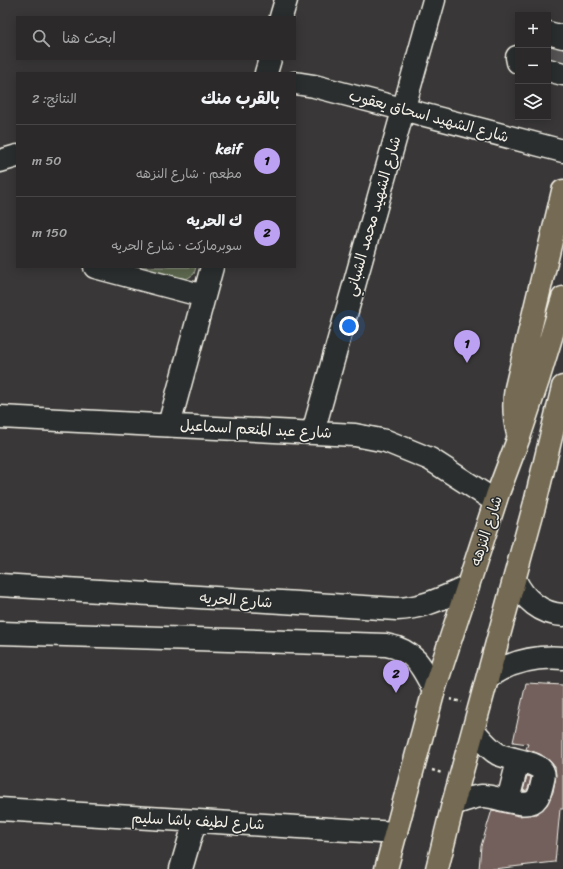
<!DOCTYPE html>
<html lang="ar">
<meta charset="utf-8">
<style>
:root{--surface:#2b2929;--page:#333131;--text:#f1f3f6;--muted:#a6a6a8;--line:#474546;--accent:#bca0f2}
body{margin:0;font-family:Sriracha,"Playpen Sans Arabic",sans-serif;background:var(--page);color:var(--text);direction:rtl}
.controls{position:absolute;right:12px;top:12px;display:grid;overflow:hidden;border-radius:0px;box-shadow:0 2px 10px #0003}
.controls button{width:36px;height:36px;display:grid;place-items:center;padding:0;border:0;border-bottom:1px solid var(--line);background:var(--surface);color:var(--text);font:20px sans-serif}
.you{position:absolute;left:349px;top:326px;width:14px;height:14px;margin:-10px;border:3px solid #fff;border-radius:50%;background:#1a73e8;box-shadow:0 0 0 6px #1a73e833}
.badge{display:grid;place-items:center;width:26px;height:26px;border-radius:50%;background:var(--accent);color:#111;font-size:13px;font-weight:700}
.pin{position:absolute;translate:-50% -33px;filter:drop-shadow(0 1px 2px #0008)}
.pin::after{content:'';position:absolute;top:21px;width:14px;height:12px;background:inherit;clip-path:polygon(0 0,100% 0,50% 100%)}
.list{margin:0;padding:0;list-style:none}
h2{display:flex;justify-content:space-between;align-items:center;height:52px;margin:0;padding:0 16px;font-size:17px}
h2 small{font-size:13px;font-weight:400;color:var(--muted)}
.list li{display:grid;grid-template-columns:26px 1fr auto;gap:12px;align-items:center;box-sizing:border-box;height:72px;padding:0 16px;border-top:1px solid var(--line)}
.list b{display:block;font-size:15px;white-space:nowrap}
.list p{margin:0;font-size:13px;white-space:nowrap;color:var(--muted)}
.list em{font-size:13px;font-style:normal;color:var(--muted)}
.icon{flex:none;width:22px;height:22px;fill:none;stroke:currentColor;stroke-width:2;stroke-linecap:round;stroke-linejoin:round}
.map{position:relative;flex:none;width:563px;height:869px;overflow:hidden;direction:ltr}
.search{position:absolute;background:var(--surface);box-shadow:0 2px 10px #0003;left:16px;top:16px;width:280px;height:44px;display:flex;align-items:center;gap:10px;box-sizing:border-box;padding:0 14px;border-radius:0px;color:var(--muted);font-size:15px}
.panel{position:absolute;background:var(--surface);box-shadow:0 2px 10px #0003;left:16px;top:72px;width:280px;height:196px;border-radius:0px;direction:rtl}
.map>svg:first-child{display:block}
.green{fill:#5d684f;stroke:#a8ac9c}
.building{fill:#73605d;stroke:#f4f1e8}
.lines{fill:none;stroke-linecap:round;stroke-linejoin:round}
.minor-tunnel{stroke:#555352;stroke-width:22;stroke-dasharray:22 11;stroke-linecap:butt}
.minor-casing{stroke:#f4f1e8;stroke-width:25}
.major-casing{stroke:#f4f1e8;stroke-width:25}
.path{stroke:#f4f1e8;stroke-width:2.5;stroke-dasharray:3 3;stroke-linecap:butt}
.minor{stroke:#2a2d2e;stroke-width:22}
.major{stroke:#756b52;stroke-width:22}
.labels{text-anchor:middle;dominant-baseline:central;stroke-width:3;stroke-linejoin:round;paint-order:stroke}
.street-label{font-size:15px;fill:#f4f1e8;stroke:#2a2d2e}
</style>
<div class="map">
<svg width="563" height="869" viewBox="0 0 563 869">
<rect width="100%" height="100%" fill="#393737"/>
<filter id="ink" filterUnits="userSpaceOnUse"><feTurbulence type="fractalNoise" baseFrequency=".025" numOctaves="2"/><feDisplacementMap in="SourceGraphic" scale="8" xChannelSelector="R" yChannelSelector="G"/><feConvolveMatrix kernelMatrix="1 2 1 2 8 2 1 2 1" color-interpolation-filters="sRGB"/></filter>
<g filter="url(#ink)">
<path class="green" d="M129,267H196L194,274L185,280Z"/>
<path class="building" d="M548,46L563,49V61L548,58Z
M526,683L563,685V809H560L555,862L494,869H479L481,846L492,810L519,816L536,814L547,805L553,792L556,775L555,767L550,761L540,754L526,749L528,744L513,742Z
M527,776L531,777L529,786L527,790L523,791Z"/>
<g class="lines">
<path class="minor-tunnel" d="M554,66L559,45"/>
<g class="minor-casing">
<path id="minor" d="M281,17L286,0
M548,33L563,37
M517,57L518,62
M548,70L563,74
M266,73L270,59
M295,83L314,86L563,151
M0,161L17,156
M95,267L204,296
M0,417L355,435L386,441L430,459L495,501
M169,425L212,267
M313,432L434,0
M515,580C524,599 541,614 563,615
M0,585L397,609C424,608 444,597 468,587
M0,633L386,645C414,650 422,666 434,690
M489,676C512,661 536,656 563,658
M508,800L518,761
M453,804C462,801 472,797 482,796C497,795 528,812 537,798C540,794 541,788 542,784C543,779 545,776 543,772C539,762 508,759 498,754C489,749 481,739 474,731
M0,809L396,833
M181,869L195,821"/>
</g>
<g class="major-casing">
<path id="major" d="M518,434C514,418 513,404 516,388L563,191
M386,869L434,690L498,493L519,437L538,380L563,298
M437,869L453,804L535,503L563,387"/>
</g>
<path class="path" d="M450,699L462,702
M432,770L442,773"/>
<use href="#minor" class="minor"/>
<use href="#major" class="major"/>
</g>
</g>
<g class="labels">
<g class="street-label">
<text transform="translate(429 116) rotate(15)">شارع الشهيد اسحاق يعقوب</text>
<text transform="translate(373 216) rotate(-74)">شارع الشهيد محمد الشباني</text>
<text transform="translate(256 429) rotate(3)">شارع عبد المنعم اسماعيل</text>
<text transform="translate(486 531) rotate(-72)">شارع النزهه</text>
<text transform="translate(236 600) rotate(4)">شارع الحريه</text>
<text transform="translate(198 821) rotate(3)">شارع لطيف باشا سليم</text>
</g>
</g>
</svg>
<div class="controls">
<button>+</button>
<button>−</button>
<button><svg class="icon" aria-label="layers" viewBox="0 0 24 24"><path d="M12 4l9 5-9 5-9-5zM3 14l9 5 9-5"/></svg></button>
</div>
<div class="you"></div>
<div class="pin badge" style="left:467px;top:363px">1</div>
<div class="pin badge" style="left:396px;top:693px">2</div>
<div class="search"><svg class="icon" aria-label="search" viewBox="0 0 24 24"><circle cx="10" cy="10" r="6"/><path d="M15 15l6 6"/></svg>ابحث هنا</div>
<section class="panel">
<h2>بالقرب منك<small>النتائج: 2</small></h2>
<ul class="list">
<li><span class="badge">1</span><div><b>keif</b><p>مطعم · شارع النزهه</p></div><em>50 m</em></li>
<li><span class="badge">2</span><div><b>ك الحريه</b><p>سوبرماركت · شارع الحريه</p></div><em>150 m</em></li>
</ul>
</section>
</div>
